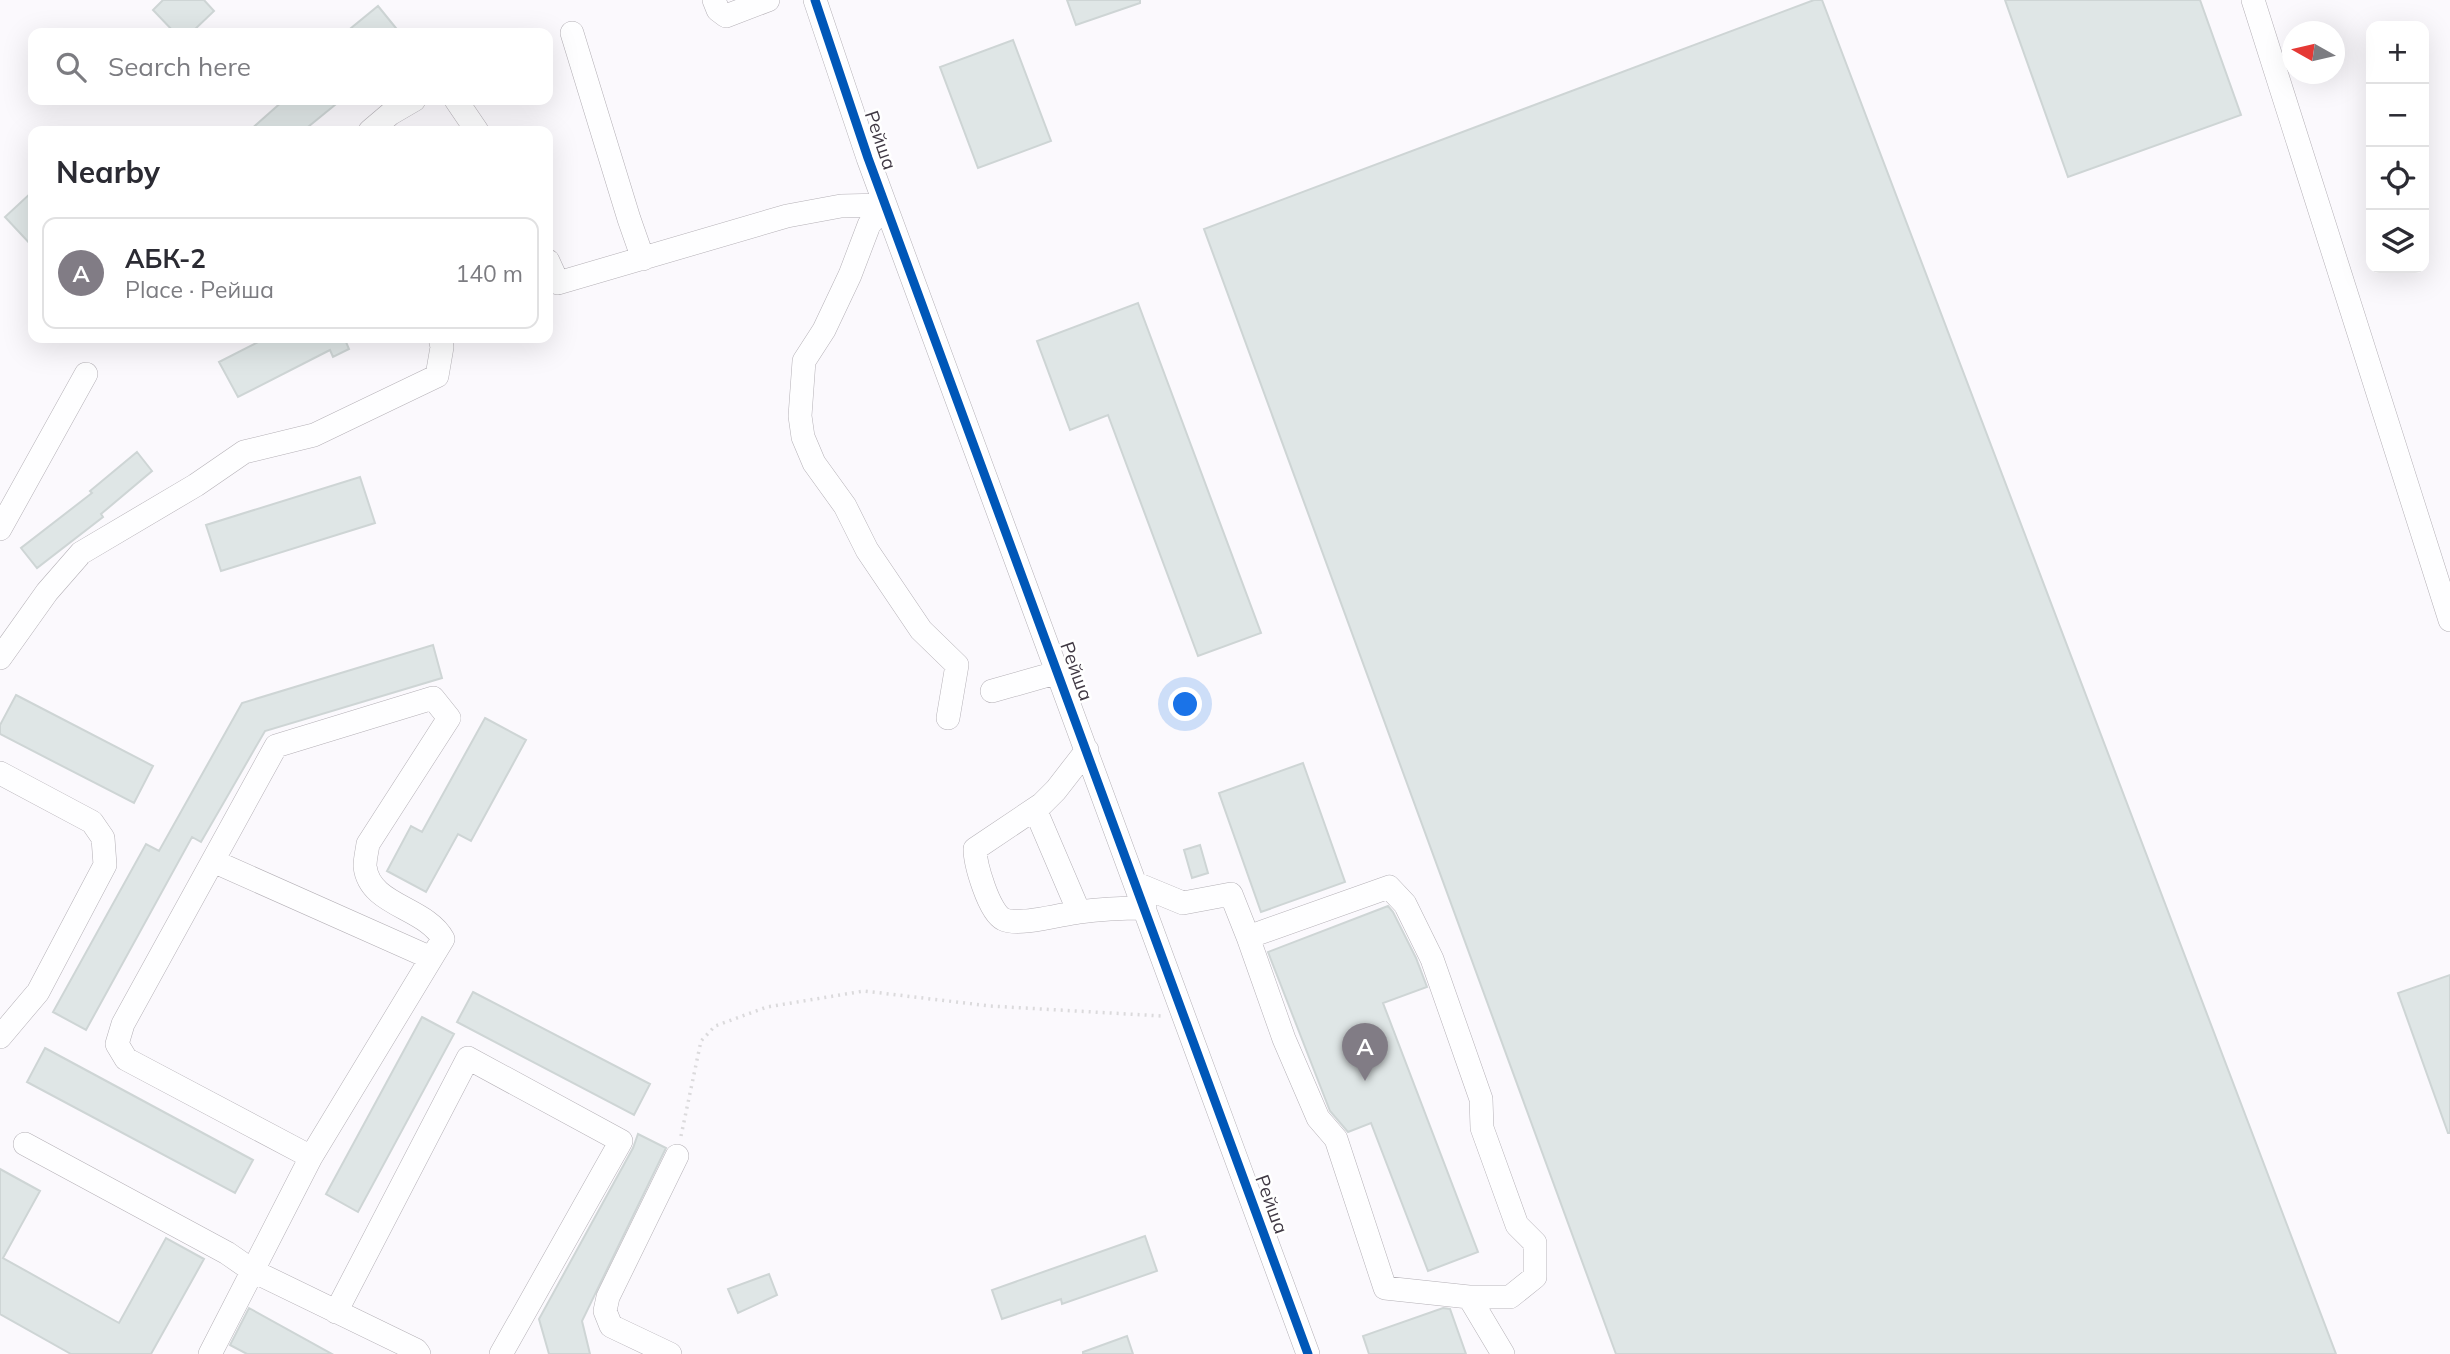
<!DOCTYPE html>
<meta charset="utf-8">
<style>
:root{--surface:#fff;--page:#f7f7f7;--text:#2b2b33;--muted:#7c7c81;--line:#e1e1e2;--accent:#817c85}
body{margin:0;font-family:Mulish,sans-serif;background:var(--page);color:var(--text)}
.controls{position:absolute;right:21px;top:21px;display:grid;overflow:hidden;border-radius:14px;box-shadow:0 7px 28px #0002}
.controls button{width:63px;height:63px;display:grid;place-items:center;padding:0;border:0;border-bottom:2px solid var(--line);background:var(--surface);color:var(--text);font:35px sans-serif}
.compass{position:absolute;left:2282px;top:21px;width:63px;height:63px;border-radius:50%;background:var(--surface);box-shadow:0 7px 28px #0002;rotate:278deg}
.you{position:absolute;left:1186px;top:705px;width:24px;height:24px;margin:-18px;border:5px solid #fff;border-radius:50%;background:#1a73e8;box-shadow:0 0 0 10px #1a73e833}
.badge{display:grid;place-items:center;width:46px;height:46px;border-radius:50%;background:var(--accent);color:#fff;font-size:23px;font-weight:700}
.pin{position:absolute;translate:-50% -58px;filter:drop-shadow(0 2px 4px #0008)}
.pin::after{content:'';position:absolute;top:37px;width:24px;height:21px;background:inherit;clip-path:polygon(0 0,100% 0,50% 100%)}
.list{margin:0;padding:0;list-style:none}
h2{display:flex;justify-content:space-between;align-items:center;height:91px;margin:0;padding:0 28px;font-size:30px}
h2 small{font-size:23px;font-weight:400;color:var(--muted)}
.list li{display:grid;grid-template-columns:46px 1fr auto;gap:21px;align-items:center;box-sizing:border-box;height:112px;margin:0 14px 14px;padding:0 14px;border:2px solid var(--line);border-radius:14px}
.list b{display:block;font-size:26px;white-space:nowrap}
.list p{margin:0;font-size:23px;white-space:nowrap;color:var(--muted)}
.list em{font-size:23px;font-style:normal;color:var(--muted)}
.icon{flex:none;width:38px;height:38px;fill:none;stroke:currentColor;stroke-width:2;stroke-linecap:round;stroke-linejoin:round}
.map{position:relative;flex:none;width:2450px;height:1354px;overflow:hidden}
.search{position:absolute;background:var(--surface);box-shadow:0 7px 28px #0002;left:28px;top:28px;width:525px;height:77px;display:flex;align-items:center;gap:18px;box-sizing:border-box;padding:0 24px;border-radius:14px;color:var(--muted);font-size:26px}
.panel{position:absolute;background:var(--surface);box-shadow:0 7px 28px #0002;left:28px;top:126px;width:525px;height:217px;border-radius:14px}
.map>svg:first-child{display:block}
.building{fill:#dfe6e6;stroke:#ced5d5;stroke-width:2}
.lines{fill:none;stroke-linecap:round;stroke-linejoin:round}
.minor-casing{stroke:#b4b0b6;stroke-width:24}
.path{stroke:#dbdadc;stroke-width:3.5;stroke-dasharray:2 5;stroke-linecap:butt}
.minor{stroke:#fefeff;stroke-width:23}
.cycleway-casing{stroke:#fff;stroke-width:13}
.cycleway{stroke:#0057b8;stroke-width:9}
.labels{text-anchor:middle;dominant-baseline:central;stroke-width:5;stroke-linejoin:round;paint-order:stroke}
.street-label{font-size:19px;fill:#403944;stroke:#fff}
</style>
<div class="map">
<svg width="2450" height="1354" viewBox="0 0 2450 1354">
<rect width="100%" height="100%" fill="#fbf9fd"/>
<path class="building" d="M163,0H204L214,11L191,33H175L153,10Z
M1067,0H1140V3L1076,25Z
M1814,0H1822L2336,1354H1616L1204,229Z
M2005,0H2200L2241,115L2068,177Z
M378,6L400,33H345Z
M1013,40L1051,141L978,168L940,67Z
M284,100H341L303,131H249Z
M33,191V247L5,217Z
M1138,303L1261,633L1198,656L1108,415L1070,430L1037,341Z
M266,338H354L346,342L349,349L333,357L330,350L238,397L219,362Z
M137,452L152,471L101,514L103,517L37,568L21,548L92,493L90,491Z
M360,477L375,523L221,571L206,525Z
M433,645L442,678L265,731L201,842L192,837L86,1030L53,1012L146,844L159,851L242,703Z
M16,695L153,766L134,803L0,734V725Z
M485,718L526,740L471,841L458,834L426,892L387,871L411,826L422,832Z
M1303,763L1345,882L1261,912L1219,793Z
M1200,845L1208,873L1192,878L1184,850Z
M1388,906L1393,912L1416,958L1427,987L1383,1003L1478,1252L1428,1271L1371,1123L1348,1132L1330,1111L1268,952Z
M2450,975V1133H2448L2398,993Z
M473,992L650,1084L634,1115L457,1022Z
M422,1017L454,1034L358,1212L326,1194Z
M45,1048L253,1160L235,1193L27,1082Z
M638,1134L666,1148L582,1321L590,1354H549L539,1319L633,1148Z
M0,1169L40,1191L3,1258L119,1323L166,1238L204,1259L151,1354H71L0,1314Z
M1145,1236L1157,1271L1062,1304L1061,1299L1002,1319L992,1290Z
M769,1274L777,1295L738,1313L728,1289Z
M249,1308L332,1354H247L230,1345Z
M1443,1308L1450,1309L1466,1354H1369L1363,1336Z
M1127,1336L1133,1354H1083V1352Z"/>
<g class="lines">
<g class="minor-casing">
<path id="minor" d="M714,0L718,10L726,16L768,0
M815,0L868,158L1308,1354
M2253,0L2450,620
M572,33L629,219L643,259
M456,100L477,131
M370,131L390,114L414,100
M885,205L869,225L850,275L824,330L804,361L800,416L803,437L814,463L845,506L867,550L921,630L957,665L948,718
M548,261L558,283L787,216L841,206L885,205
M0,529L86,374
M0,658L47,592L81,553L196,485L244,452L314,435L437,376L442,347L440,338
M992,691L1059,672
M1087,750L1056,790L1042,804L975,849C975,864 989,912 1003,919C1018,927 1062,914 1079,912C1101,909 1123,908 1145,908
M0,773L92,822L103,838L105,865L38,992L0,1037
M1035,809L1079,912
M213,861L431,958
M1137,884L1183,903L1231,894L1248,937L1389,887L1405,904L1432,959L1481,1099L1482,1128L1517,1225L1535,1243V1277L1510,1297H1469
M1248,937L1284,1039L1318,1118L1336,1139L1385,1288L1469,1297L1503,1354
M25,1144L227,1253L253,1271L416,1350L419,1354
M336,1312L468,1058L621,1141L501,1354
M210,1354L311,1157L443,939C426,907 369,906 365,866C365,859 367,851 368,844L449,718L433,698L276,746L123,1024L117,1044L126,1059L311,1157
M670,1354L611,1326L605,1311L608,1297L677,1156"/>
</g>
<path class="path" d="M681,1136L701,1041L715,1026L767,1007L864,991L990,1006L1162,1016"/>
<use href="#minor" class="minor"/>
<g class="cycleway-casing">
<path id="cycleway" d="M815,0L868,158L1308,1354"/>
</g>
<use href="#cycleway" class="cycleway"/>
</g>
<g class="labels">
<g class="street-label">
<text transform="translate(881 140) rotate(71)">Рейша</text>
<text transform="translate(1077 671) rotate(70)">Рейша</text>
<text transform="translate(1272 1204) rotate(70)">Рейша</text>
</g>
</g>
</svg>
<div class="controls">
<button>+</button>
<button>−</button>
<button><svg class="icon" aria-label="locate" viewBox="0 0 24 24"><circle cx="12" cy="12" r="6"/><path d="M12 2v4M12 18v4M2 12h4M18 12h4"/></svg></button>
<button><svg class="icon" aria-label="layers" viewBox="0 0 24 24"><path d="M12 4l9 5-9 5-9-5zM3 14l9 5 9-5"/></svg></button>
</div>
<svg class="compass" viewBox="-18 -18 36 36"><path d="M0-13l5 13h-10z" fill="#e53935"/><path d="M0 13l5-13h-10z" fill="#7c7c81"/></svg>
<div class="you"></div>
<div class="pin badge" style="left:1365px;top:1081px">A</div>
<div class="search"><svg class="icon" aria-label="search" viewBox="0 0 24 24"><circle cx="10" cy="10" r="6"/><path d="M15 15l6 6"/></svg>Search here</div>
<section class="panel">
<h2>Nearby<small></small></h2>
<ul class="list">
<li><span class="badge">A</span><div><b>АБК-2</b><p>Place · Рейша</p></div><em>140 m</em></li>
</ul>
</section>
</div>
